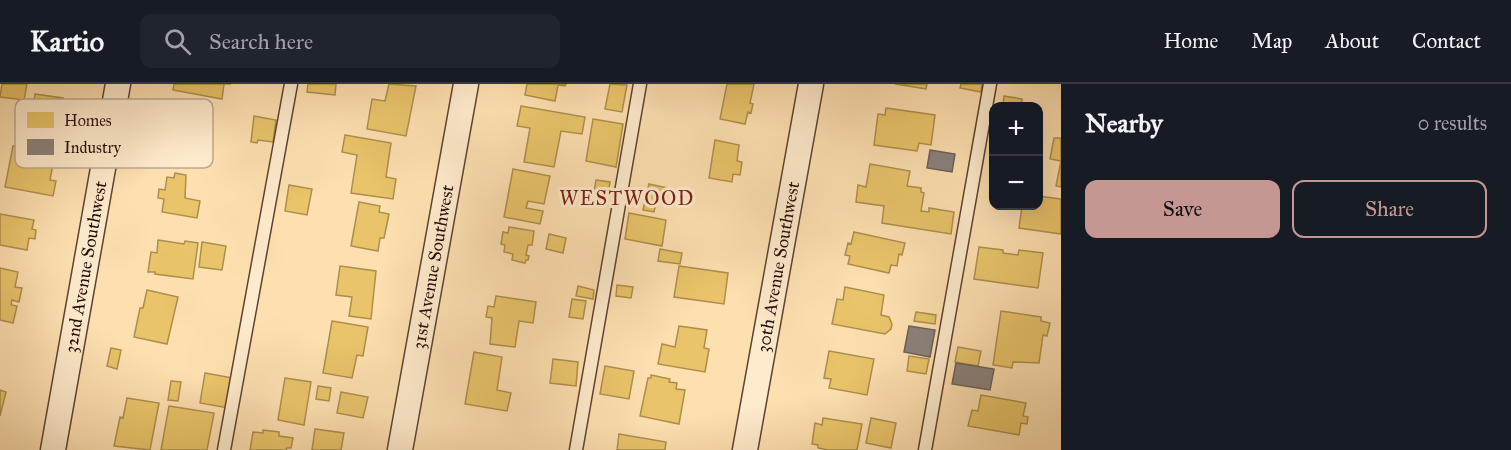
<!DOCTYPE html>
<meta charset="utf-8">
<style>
:root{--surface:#171b24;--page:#20242c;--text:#f1f3f6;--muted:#9ea1a6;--line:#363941;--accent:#c59692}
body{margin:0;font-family:"IM FELL Great Primer",serif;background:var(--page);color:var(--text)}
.controls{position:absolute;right:18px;top:18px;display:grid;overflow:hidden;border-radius:12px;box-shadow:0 6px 24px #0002}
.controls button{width:54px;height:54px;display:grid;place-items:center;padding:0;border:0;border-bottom:2px solid var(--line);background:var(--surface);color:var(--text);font:30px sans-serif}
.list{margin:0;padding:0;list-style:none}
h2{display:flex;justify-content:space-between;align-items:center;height:78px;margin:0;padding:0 24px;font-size:26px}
h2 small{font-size:20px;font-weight:400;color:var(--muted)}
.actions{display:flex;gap:12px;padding:18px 24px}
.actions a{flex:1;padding:14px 0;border:2px solid var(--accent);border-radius:12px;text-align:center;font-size:21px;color:var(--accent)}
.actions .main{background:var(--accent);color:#111}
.icon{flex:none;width:33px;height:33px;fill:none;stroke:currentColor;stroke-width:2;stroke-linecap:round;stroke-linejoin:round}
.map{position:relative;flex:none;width:1061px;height:366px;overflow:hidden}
header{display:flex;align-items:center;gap:36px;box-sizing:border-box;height:84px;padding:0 30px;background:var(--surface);border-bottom:2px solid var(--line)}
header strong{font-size:28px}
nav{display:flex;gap:33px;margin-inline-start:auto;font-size:21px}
.search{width:420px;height:54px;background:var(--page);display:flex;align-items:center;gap:15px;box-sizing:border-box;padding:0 21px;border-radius:12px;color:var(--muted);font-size:22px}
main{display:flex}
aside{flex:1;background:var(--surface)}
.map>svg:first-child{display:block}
.homes{fill:#e9c46a;stroke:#ae8e4c;stroke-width:1.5}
.industry{fill:#8a817c;stroke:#6c5f59;stroke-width:1.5}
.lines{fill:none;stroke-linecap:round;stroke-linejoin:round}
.lane-casing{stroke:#5c4331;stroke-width:15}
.street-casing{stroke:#5c4331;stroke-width:27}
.lane{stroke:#feeacc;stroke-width:12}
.street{stroke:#feeacc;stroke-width:24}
.labels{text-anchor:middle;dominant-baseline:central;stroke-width:6;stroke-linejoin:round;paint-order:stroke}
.street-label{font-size:18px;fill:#260f07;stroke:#feeacc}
.neighbourhood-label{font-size:20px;letter-spacing:1.5px;fill:#7a1f14;stroke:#feeacc}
.key{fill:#feeacc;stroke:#bda891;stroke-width:1.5}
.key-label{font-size:16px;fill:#260f07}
</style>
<header>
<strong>Kartio</strong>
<div class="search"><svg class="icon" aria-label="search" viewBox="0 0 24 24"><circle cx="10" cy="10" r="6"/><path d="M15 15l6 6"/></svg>Search here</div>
<nav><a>Home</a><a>Map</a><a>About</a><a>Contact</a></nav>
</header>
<main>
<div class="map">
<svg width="1061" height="366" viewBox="0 0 1061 366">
<rect width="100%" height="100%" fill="#fddfb0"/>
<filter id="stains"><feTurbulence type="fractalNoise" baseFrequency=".00333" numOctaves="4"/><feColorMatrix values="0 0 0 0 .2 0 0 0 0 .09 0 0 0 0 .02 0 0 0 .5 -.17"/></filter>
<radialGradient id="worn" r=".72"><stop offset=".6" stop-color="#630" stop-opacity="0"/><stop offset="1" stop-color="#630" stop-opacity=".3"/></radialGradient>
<path class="homes" d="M2,0H27L24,16L0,13Z
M174,0H231H224L222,15L173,6Z
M308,0H336L335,11L307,8Z
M389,0L416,2L406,52L367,45L372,15L385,17Z
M527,0H566L565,2L558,1L555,17L525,11Z
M610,0L627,1L622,28L605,25Z
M727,0H754L750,19L753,20L751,29L748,28L745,40L720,35Z
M895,0H927L926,5Z
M961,0H982L981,8L960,4Z
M35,10L63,14L59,45L31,41Z
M1004,12L1022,15L1021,22H1003Z
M521,22L585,33L582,50L561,47L554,83L524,78L530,44L517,42Z
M886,24L935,31L931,61L919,59L917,67L874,61L878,30L885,31Z
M254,32L276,36L273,58L258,56L257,59L251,58Z
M593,35L623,40L616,83L586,77Z
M345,51L391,59L386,93L396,95L393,115L351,109L357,71L342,68Z
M1054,54H1061V103L1056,102L1061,77L1050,75Z
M715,56L739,61L737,77L742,78L740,91L733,90L732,98L709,94Z
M13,62L55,70L50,96L56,97L53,112L5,103Z
M870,80L910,87L907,102L921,104V108L924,109L921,127L929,128V124L954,128L951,150L882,139L884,122L856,118L858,101L866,103Z
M513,85L550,92L544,120L528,117L526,124L543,127L540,140L504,133Z
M175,89L186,91L185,114L200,117L197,134L162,128L164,115L158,114L159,105L165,106L167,93L174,94Z
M596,96L610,98L608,110L594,108Z
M649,100L668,104L666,116L657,114L654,128L643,126Z
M289,101L312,105L307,131L285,127Z
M1038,112L1061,115V150L1019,144L1022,122H1038Z
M359,118L380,122L379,128L389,130L384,154H380L378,167L351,162Z
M629,129L666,136L662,162L625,155Z
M0,130L34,136L32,145L36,146L35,155L29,154L27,166L0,161Z
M509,143L534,147L532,161H528L526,171L529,172L528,176H526L525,179L512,176L513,170L504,168L505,161L501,160L503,148L508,149Z
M854,148L905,159L902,171L899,170L897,182L891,181L889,189L848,180L850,172L845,171L848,159L851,160Z
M549,150L566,154L563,169L546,165Z
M158,156L184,160L185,157L198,159L193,195L155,190V188H148L151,168L157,169Z
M202,158L226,162L222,186L199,183Z
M979,163L1003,166V169L1018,171L1019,166L1043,169L1038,204L974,195Z
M660,165L682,169L680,180L658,177Z
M340,182L376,187L371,235L349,232L352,213L336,211Z
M679,182L728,189L724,220L674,213Z
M0,184L18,188L15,203L22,204L19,218L12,216L11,221L17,222L13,239L0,236Z
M617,201L633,203L631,214L616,212Z
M578,202L594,206L593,215L576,212Z
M845,203L884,211L881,231L889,233L892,240L891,245L885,250L832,240L837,215L843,216Z
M147,206L178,213L167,260L134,253L140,224H143Z
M496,212L536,218L533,239L519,237L515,263L490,260L492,234L486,233L488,222L494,223Z
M572,215L586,217L583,235L569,233Z
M1001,227L1041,233V237L1050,239L1047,252L1043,251L1039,279L1013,278L1012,284L993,281Z
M916,228L936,231L935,240L914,237Z
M332,237L368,243L363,272L357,271L352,294L323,289Z
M679,242L707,246L704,264L709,265L705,288L658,280L662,260L675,263Z
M958,263L981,267L978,282L955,278Z
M111,264L121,266L117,285L107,282Z
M829,267L874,275L867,311L829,304L831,295L824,294Z
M474,268L502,273L497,306L511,309L507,327L465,320Z
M909,272L929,275L926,290L907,287Z
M553,275L578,278L576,302L550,299Z
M605,282L634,287L629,315L600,310Z
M205,289L233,294L228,324L200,319Z
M651,291L670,295L669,298L677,299L676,305L685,306L679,340L640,332L648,294H651Z
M285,294L311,298L304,341L278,336Z
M171,297L181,298L178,317L168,316Z
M318,302L331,304L329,317L316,315Z
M0,306L6,308L0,332Z
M341,308L368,313L363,334L337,329Z
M981,311L1026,319L1023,332L1028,333L1027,340L1021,339L1019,351L968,342L972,326L978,327Z
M127,314L159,319L150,366L114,362L120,333L123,334Z
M169,322L214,329L207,366H161Z
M823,334L862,340L857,366H828L818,364V361L812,360L815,339L822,341Z
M871,334L896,339L891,364L866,359Z
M315,345L344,349L341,366H312Z
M263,346L279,348V352L293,354L291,364H287L286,366H250L253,348L263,349Z
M619,350L666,358L665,366H617Z"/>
<path class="industry" d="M930,66L955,70L952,88L927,84Z
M909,242L935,246L930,273L904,268Z
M956,279L994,285L990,306L952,300Z"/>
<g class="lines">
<g class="lane-casing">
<path id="lane" d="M224,366L291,0
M576,366L640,0
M925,366L990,0"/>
</g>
<g class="street-casing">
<g id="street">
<path id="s1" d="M53,366L118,0"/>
<path id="s2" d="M400,366L466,0"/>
<path id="s3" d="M745,366L811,0"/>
</g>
</g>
<use href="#lane" class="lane"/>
<use href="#street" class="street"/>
</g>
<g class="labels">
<g class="street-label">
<text stroke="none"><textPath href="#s1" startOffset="186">32nd Avenue Southwest</textPath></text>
<text stroke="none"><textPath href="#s2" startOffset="186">31st Avenue Southwest</textPath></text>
<text stroke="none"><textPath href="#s3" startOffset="186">30th Avenue Southwest</textPath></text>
</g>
<g class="neighbourhood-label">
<text x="627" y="114">WESTWOOD</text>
</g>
</g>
<rect x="15" y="15" width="198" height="69" rx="9" class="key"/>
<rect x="27" y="28" width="27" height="16" fill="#e9c46a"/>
<rect x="27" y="55" width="27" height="16" fill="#8a817c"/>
<g class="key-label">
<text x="64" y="42">Homes</text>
<text x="64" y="69">Industry</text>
</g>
<rect width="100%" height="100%" filter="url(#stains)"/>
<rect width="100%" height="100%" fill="url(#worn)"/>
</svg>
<div class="controls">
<button>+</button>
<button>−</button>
</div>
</div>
<aside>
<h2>Nearby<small>0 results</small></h2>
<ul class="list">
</ul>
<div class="actions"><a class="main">Save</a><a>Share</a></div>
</aside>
</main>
